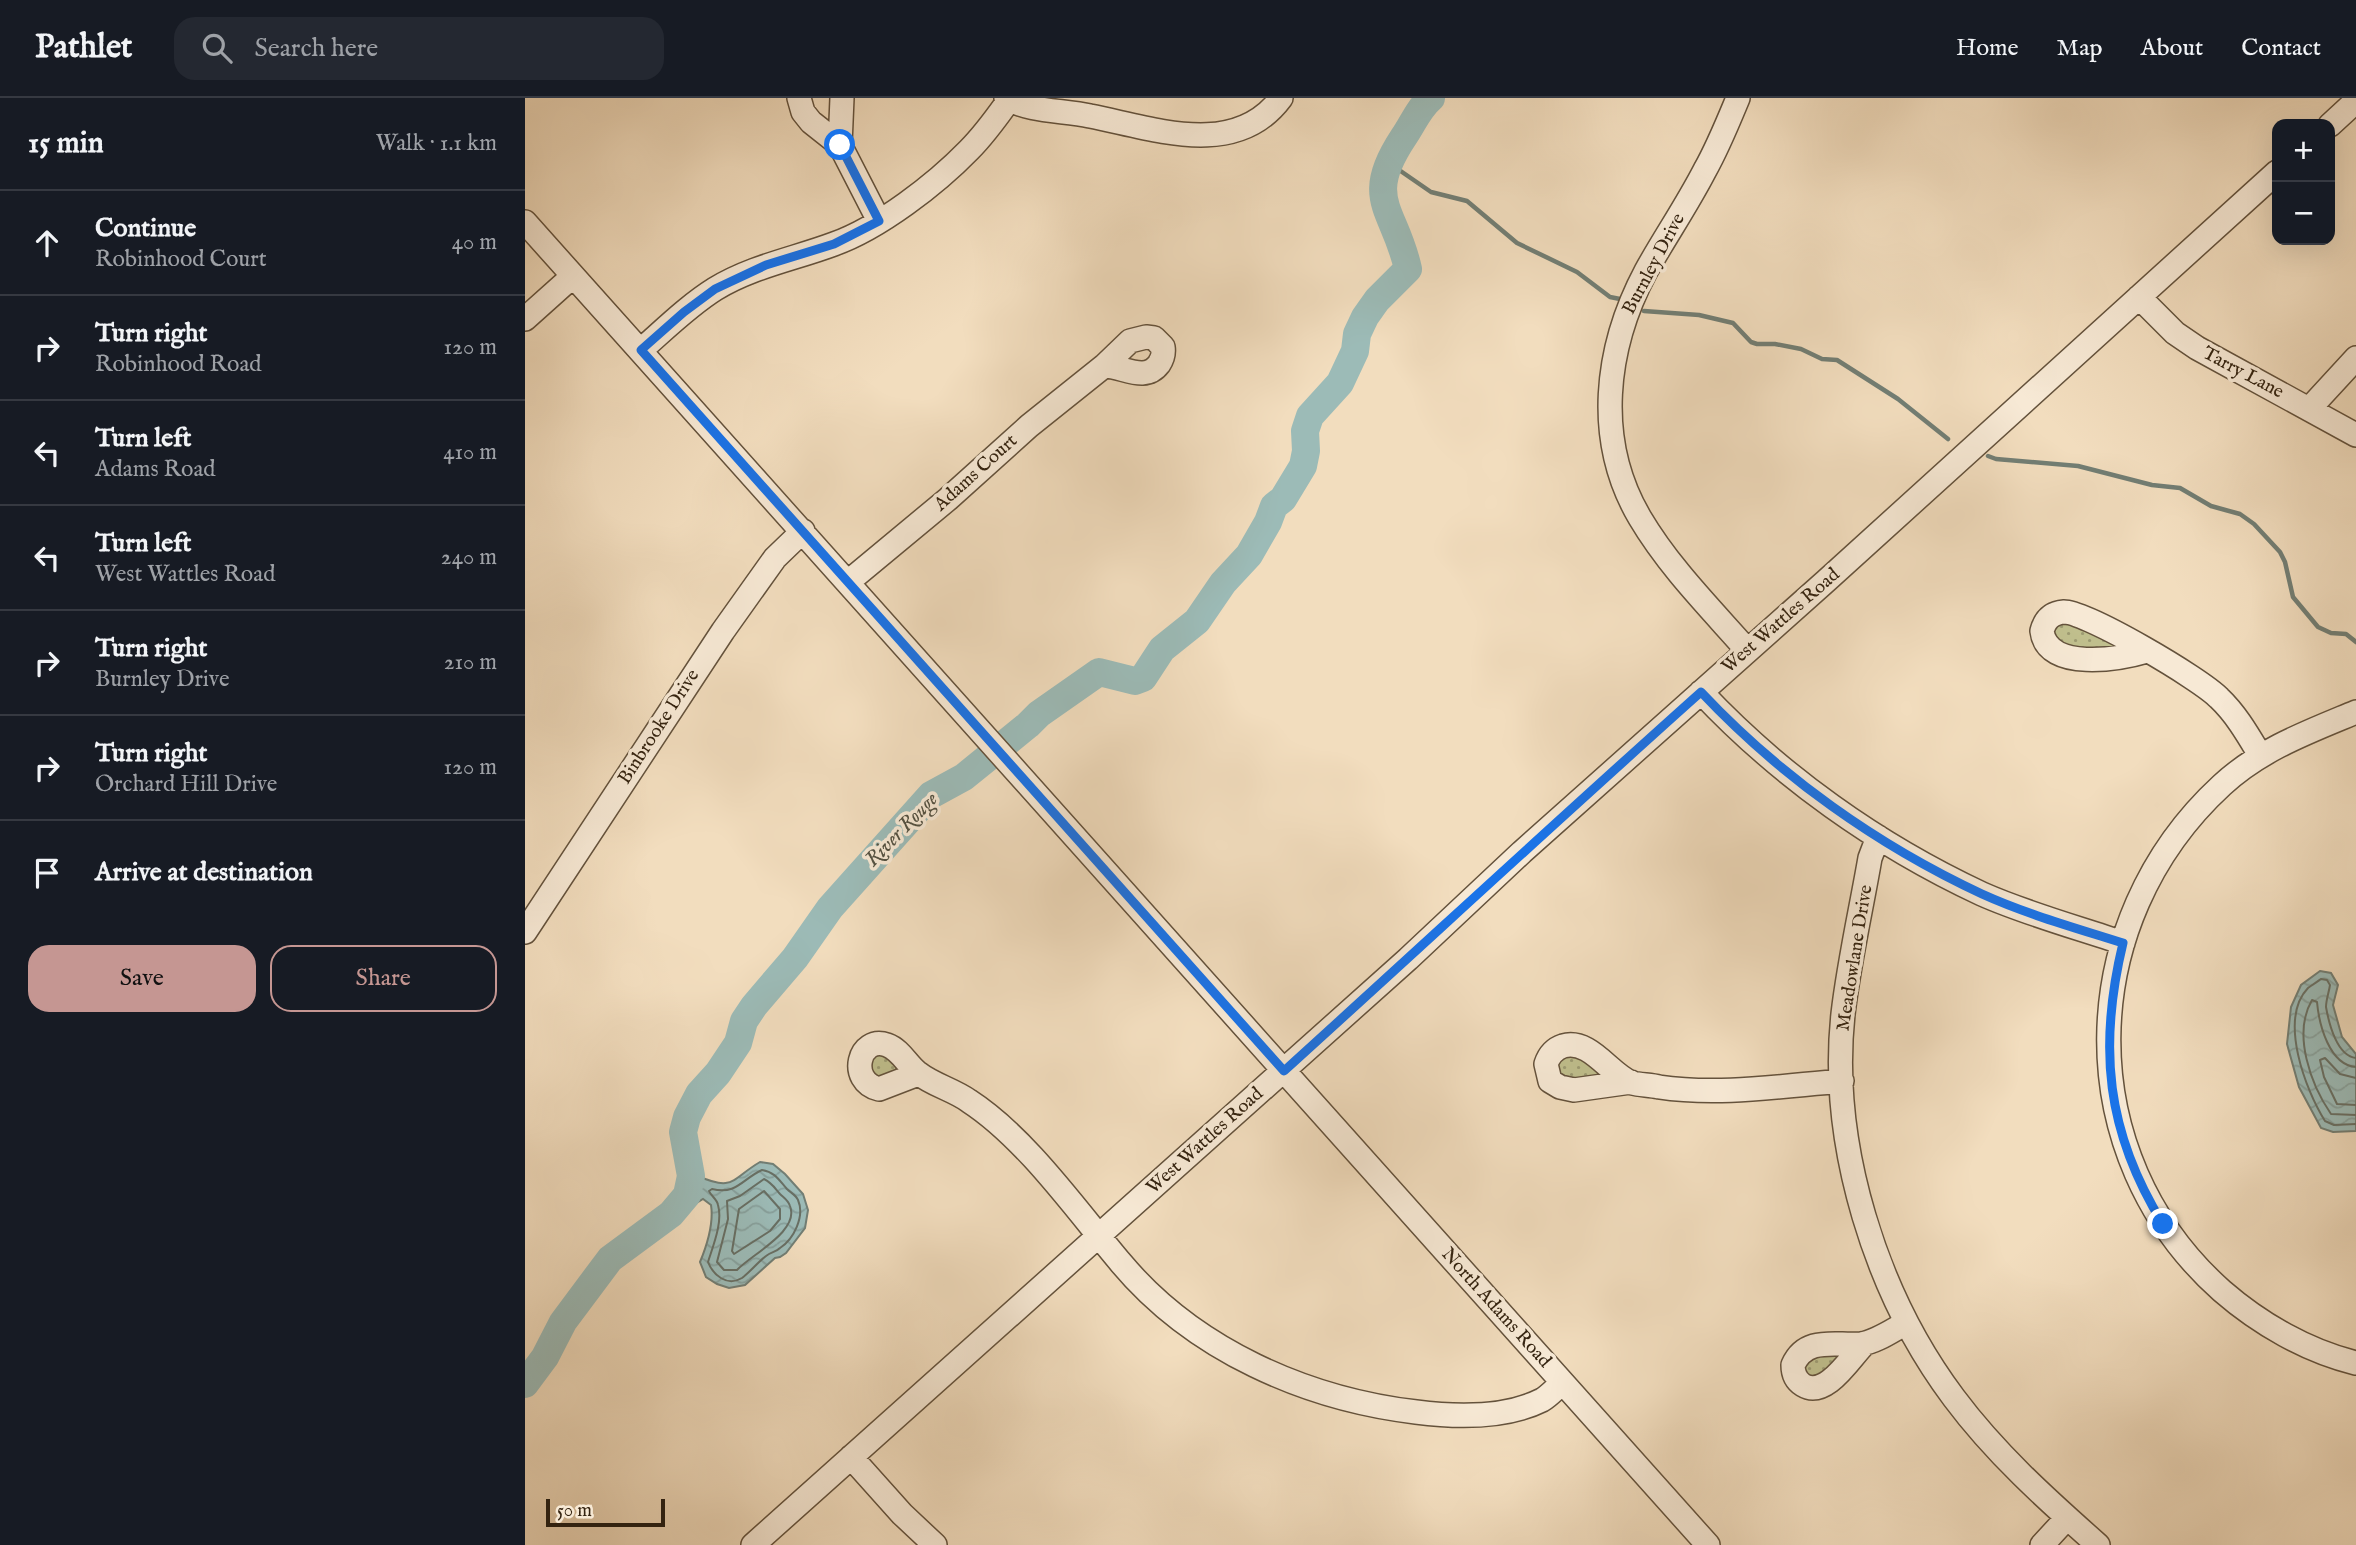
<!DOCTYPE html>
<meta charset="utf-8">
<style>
:root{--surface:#171b24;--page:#242831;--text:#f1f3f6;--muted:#9ea1a6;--line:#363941;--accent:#c59692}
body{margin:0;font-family:"IM FELL English",serif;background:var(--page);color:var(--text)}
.controls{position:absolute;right:21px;top:21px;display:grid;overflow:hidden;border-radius:14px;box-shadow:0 7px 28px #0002}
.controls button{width:63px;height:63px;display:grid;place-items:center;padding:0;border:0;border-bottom:2px solid var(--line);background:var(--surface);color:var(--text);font:35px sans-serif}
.scale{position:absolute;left:21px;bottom:18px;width:119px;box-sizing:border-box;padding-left:7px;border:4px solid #342310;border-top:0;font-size:19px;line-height:24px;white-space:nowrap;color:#342310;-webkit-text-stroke:5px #f7e9d5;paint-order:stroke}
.stop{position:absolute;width:21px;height:21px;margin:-16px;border:5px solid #1a73e8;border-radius:50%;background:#fff}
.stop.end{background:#1a73e8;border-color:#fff;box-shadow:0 2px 7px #0008}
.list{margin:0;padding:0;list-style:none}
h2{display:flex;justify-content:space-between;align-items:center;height:91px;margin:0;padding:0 28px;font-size:30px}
h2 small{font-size:23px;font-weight:400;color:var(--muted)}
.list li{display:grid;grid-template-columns:46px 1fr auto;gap:21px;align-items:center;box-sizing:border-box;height:105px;padding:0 28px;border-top:2px solid var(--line)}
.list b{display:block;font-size:26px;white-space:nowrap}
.list p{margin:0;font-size:23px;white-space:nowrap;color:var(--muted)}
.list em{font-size:23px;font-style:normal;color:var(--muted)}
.actions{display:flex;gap:14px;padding:21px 28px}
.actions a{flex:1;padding:16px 0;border:2px solid var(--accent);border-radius:21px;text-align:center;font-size:24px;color:var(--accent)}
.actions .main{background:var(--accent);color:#111}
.icon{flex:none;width:38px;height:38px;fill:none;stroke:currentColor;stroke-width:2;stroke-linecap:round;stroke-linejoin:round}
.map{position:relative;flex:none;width:1831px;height:1447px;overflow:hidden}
header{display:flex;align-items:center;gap:42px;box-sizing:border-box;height:98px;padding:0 35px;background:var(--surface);border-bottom:2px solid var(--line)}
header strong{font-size:33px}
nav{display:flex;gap:38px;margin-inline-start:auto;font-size:24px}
.search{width:490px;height:63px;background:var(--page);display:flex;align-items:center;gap:18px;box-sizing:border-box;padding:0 24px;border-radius:21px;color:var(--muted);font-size:26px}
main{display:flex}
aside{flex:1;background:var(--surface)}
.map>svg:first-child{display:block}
.grass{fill:url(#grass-dots);stroke:#7a714e;stroke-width:2}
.water{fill:url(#water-waves);stroke:#727e74;stroke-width:2}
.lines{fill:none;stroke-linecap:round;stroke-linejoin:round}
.shore{stroke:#686f64;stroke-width:2}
.stream{stroke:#727e74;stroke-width:4.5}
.river{stroke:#9cbbb7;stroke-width:28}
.minor-casing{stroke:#64523c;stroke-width:26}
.minor{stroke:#f7e9d5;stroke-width:23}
.route{stroke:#1a73e8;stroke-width:9}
.labels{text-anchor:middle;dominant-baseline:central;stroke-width:7;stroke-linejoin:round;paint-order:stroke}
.street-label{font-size:19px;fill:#342310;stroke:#f7e9d5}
.water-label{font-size:21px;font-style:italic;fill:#535142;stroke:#f7e9d5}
</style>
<header>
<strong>Pathlet</strong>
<div class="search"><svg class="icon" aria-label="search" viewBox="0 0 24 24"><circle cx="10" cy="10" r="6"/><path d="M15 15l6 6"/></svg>Search here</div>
<nav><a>Home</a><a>Map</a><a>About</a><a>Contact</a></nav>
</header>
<main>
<aside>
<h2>15 min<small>Walk · 1.1 km</small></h2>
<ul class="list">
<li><svg class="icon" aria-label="ahead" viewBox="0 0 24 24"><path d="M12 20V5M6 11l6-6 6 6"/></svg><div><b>Continue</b><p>Robinhood Court</p></div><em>40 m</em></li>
<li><svg class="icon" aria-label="right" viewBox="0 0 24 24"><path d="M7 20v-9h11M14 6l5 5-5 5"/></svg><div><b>Turn right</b><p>Robinhood Road</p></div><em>120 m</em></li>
<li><svg class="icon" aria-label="left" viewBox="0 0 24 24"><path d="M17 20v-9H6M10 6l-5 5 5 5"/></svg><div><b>Turn left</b><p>Adams Road</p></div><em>410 m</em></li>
<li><svg class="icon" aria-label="left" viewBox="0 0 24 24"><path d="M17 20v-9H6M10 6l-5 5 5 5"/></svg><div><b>Turn left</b><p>West Wattles Road</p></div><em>240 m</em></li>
<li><svg class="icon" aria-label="right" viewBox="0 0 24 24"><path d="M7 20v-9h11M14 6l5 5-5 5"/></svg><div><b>Turn right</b><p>Burnley Drive</p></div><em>210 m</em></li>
<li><svg class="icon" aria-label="right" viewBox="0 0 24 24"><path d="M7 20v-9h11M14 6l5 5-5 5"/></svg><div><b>Turn right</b><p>Orchard Hill Drive</p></div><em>120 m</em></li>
<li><svg class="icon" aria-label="arrive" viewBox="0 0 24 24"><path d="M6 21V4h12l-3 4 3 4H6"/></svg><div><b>Arrive at destination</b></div></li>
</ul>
<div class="actions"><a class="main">Save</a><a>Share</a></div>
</aside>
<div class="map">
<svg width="1831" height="1447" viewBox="0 0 1831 1447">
<defs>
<pattern id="grass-dots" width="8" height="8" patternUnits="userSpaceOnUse" patternTransform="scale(1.75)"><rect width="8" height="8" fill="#c0bf8d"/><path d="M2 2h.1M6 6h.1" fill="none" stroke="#9d9b72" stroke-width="1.8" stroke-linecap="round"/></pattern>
<pattern id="water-waves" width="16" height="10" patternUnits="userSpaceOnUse" patternTransform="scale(1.75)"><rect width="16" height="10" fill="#9cbbb7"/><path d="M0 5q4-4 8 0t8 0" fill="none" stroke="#87a09c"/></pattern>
</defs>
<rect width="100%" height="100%" fill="#f2ddbe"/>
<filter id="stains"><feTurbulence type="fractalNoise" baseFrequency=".00286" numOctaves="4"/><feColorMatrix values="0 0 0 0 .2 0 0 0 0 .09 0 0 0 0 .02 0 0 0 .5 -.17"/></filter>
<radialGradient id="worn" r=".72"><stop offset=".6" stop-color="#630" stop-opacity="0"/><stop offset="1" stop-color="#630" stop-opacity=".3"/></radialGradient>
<path class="grass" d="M1540,522L1598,548L1551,553L1533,544L1528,533L1530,527Z
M356,954L372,967L370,975L349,981L342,963Z
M1047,954L1080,977L1050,983L1033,978L1030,963Z
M1321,1255L1301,1276L1280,1279L1278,1262L1283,1258Z"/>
<path class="water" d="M1795,873L1806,875L1813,887L1808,907L1817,939L1831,956V1033L1808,1034L1796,1030L1774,989L1762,946L1766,909L1776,887Z
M235,1064L248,1066L260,1076L278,1096L283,1112L280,1130L261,1155L255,1159L250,1160L220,1187L204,1190L192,1186L181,1179L175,1164C182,1147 189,1126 186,1107L178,1101L165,1109C161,1095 164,1089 173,1078C209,1094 206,1081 235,1064Z"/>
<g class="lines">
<path class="shore" d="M1831,960C1812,958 1804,926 1801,909C1801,902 1804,894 1805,887L1802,882L1796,881C1792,884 1787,887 1783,890C1753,921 1781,993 1800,1023L1809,1027L1831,1026
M1831,969C1804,967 1794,926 1792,904L1787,902C1767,936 1786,987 1806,1016L1831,1017
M1831,980L1815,976L1800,960L1795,962L1799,979L1812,1006L1831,1007
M237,1072C250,1074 254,1082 262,1091C266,1095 271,1097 273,1102C280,1118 269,1141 255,1150C251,1154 246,1154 241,1158C233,1164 225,1174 217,1180C202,1189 188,1177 183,1164C188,1148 198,1124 193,1107C192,1101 186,1098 184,1093L187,1091C212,1097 217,1081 237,1072Z
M239,1081C247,1085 249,1089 255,1096C259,1100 263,1102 265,1108C275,1133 227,1156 212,1172H199L192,1164L203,1121L202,1103L215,1098Z
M239,1093L255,1111V1121L245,1133L209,1156L207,1153L214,1111Z"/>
<path class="stream" d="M864,65L906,94L942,103L992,145L1052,174L1085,199L1095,201
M1119,213L1174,217L1208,225L1226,244L1232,246H1250L1276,251L1297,261L1312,262L1373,301L1423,341
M1463,358L1471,361L1553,368L1627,387L1655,390L1686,408L1715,416L1729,426L1755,454L1760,464L1768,499L1793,529L1806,535L1821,536L1831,544"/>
<path class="river" d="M0,1286L20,1259L38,1224L85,1161L146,1116L162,1097L166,1078L158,1034L162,1019L174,996L193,975L213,945L219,923L229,908L270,860L305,810L406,697L439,679L503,627L514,616L574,574L610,583L618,580L637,551L672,523L698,485L724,457L743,424L749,408L758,401L778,368L781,353L780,333L785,318L815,285L830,253L832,236L840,219L852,202L883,171C870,111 837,102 878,40C888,26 893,11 906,0"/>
<g class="minor-casing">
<path id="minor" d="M274,0L278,14L286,24L315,47L354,123
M481,0C505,14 538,12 565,18C627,30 710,62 756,0
M1213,0C1203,24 1193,49 1180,72C1162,107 1140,139 1121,173C1080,250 1069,342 1115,420C1144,469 1185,510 1222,552
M1805,27L1831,3
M315,47L317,0
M0,124L1183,1447
M1614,199L1650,235L1672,250L1831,337
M0,221L48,178
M116,252C140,231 163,208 190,191C228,168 269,161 309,146C354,130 411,86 444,52C459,37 472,19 484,2
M1785,310L1831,260
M323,484L423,401L504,328L579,268L605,243L621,239L629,240L638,249C639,255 638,260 634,266C620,285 598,268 579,268
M1622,553C1595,561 1522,574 1517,533C1520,522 1526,515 1539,514C1562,514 1676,581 1694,600C1711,616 1723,637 1735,657
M1176,594C1255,678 1352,747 1457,796C1502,816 1551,829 1598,845
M1831,614C1783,634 1736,651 1697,687C1548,824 1544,1057 1697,1193C1735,1226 1782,1253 1831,1265
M1353,739L1345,760C1336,812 1324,864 1318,916C1304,1047 1351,1196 1429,1300C1470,1355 1521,1401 1573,1447
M0,834L198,533L250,460L278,433
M393,976L354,991C322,983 334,937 362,947C376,952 382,967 393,975C408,987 429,992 444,1003C501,1040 552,1113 596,1165C669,1252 781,1301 891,1314C930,1319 981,1320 1017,1302C1024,1298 1031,1290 1037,1285
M1106,984L1049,992L1035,989L1025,983L1021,966C1024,957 1029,951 1038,948C1065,940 1085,977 1107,985C1115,987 1126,987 1134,989C1194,998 1256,988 1317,983
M1339,1246C1325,1260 1301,1301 1278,1287C1270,1282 1268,1275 1268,1267C1281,1238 1310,1248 1336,1246C1351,1244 1368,1232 1381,1225
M326,1359L377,1416L410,1447
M228,1447L883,861L997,754L1301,483L1752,74
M1517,1447L1542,1420"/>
</g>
<use href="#minor" class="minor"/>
</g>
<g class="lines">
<path class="route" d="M315,47L354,123L309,146L241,167L190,191L159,214L116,252L759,973C898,847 1036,719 1176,594C1255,678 1352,747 1457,796C1501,816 1551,830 1598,845C1573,949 1581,1034 1638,1126"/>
</g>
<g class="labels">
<g class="street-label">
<text transform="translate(1129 166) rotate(-62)">Burnley Drive</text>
<text transform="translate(1718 275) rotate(28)">Tarry Lane</text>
<text transform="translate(451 375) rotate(-42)">Adams Court</text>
<text transform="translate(1256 523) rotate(-41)">West Wattles Road</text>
<text transform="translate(134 629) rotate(-57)">Binbrooke Drive</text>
<text transform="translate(1330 860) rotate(-81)">Meadowlane Drive</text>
<text transform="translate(680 1043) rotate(-42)">West Wattles Road</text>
<text transform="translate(971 1210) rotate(48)">North Adams Road</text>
</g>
<g class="water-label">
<text transform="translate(377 732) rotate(-46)">River Rouge</text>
</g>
</g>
<rect width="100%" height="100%" filter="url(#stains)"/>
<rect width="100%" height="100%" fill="url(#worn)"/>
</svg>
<div class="controls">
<button>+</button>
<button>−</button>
</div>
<div class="scale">50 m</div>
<div class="stop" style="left:315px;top:47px"></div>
<div class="stop end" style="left:1638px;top:1126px"></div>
</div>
</main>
